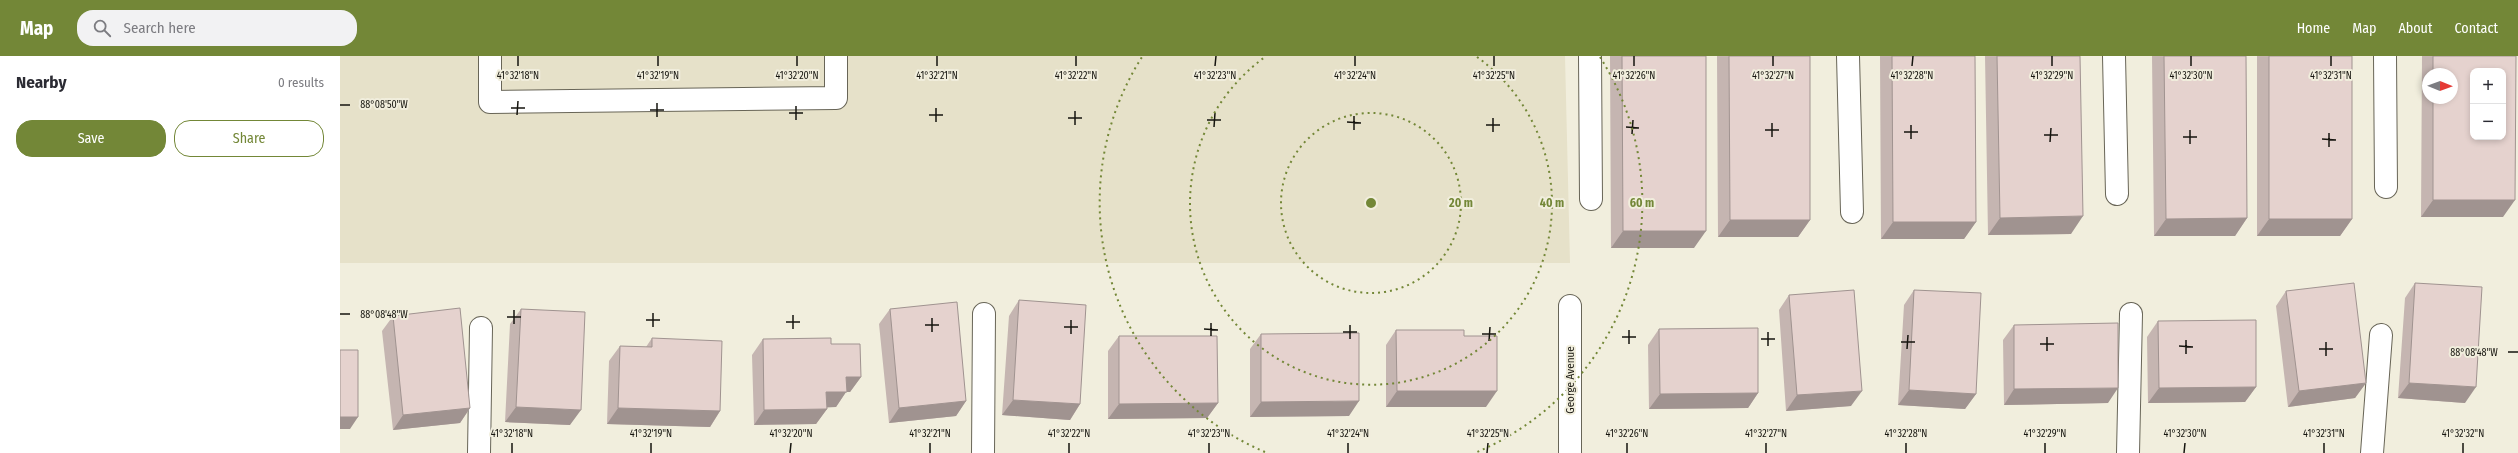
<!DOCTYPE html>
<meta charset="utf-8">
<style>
:root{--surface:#fff;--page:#f2f2f3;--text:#2b2b33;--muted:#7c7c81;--line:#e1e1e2;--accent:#738737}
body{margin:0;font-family:"Fira Sans Condensed",sans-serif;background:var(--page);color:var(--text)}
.controls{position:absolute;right:12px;top:12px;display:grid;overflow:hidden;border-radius:8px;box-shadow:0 2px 6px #0003}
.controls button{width:36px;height:36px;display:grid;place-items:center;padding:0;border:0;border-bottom:1px solid var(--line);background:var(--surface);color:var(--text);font:20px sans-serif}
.compass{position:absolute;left:2082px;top:12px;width:36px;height:36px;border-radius:50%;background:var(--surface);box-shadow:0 2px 6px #0003;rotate:91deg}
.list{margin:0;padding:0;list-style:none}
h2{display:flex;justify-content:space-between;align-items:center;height:52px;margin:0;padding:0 16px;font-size:17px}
h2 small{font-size:13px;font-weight:400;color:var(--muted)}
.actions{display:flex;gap:8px;padding:12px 16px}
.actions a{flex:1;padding:9px 0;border:1px solid var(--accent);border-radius:16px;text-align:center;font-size:14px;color:var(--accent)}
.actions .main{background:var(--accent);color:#fff}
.icon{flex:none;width:22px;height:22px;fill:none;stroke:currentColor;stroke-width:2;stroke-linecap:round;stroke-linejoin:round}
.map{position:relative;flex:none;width:2178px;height:397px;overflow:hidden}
header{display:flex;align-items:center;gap:24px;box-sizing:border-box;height:56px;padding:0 20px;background:var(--accent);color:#fff}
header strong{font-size:19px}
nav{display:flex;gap:22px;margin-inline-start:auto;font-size:14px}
.search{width:280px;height:36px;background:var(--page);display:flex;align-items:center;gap:10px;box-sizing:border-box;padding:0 14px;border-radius:16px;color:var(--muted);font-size:15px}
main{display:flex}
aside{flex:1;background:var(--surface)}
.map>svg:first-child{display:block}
.built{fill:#e6e1c9}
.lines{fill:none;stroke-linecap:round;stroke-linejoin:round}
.minor-casing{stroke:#686557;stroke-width:24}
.minor{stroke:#fff;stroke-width:22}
.wall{fill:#c5b5b1;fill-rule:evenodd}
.shaded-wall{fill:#a09390}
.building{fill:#e5d2ce;stroke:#a09390;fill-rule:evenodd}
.ticks{fill:none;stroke:#16150f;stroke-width:1.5}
.ring{fill:none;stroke:#738737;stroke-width:2;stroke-dasharray:2 4}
.labels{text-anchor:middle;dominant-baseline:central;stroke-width:4;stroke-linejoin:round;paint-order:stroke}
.street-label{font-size:11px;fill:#16150f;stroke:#f1eedd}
.ticks-label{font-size:10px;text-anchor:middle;fill:#16150f;stroke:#f1eedd;stroke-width:4;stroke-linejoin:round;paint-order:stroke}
.centre{fill:#738737;stroke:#f1eedd;stroke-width:2}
.ring-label{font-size:12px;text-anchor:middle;font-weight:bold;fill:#738737;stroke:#f1eedd;stroke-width:4;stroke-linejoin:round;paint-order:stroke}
</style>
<header>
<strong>Map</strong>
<div class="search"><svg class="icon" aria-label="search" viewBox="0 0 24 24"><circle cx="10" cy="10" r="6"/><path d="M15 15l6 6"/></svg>Search here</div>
<nav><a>Home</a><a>Map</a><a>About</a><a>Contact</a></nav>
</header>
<main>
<aside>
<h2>Nearby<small>0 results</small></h2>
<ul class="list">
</ul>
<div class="actions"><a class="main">Save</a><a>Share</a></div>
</aside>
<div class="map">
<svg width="2178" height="397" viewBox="0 0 2178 397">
<rect width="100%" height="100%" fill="#f1eedd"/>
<path class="built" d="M0,0H1225L1230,207H0Z"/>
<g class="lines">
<g class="minor-casing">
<path id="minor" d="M150,0V46L496,42V0
M1250,0L1251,143
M1508,0L1512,156
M1774,0L1777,138
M2045,0L2046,131
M139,397L141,272
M643,397L644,258
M1230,397V250
M1788,397L1791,258
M2032,397L2041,279"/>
</g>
<use href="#minor" class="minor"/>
</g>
<path class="wall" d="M1270,0H1366L1354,192H1271Z
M1377,0H1470V164L1458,181H1378Z
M1540,0H1635L1636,166L1624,183H1541Z
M1645,0H1740L1731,178L1648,179Z
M1812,0H1906L1907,162L1895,180H1814Z
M1917,0H2012V163L2000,180H1917Z
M2082,0H2176L2163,161H2081ZM2088,18H2112V42H2088Z
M2075,227L2125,347L2058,342L2065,242Z
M1574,234L1636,338L1625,353L1558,349L1564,249Z
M1946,235L2026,327L2015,342L1948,351L1936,250Z
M1449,239L1511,350L1446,355L1439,254Z
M679,244L740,348L730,364L662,359L669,260Z
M181,253L230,369L165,366L170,268Z
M550,253L626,345L616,360L549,367L539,268Z
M53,260L130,352L120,367L53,374L42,275Z
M1818,265L1916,331L1905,346L1808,347L1807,281Z
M1674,269L1768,347L1664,349L1663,284Z
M1319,273L1418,337L1408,352L1309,353L1308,289Z
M1056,274L1124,280L1146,351H1046V289Z
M921,278L1009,360L910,361V293Z
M779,280L878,347L867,362L768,363V295Z
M312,282L380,355L370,371L267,368L269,305L280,290L306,291Z
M423,283L491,288L521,321L510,336H506L496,351H487V353L476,368L414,369L412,299Z"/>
<path class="shaded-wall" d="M2093,144H2175L2163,161H2081Z
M1743,160L1731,178L1648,179L1660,162Z
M1907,162L1895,180H1814L1826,163Z
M1929,163H2012L2000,180H1917Z
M1390,164H1470L1458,181H1378Z
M1553,166H1636L1624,183H1541Z
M1283,175H1366L1354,192H1271Z
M506,321H521L510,336H506L496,351L476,352L486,336Z
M2026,327L2015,342L1948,351L1959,335Z
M2069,327L2136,331L2125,347L2058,342Z
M1916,331L1905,346L1808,347L1819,332Z
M1778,332L1768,347L1664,349L1674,333Z
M1569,334L1636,338L1625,353L1558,349Z
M1057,335H1157L1146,351H1046Z
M1522,335L1511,350L1446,355L1457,339Z
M1418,337L1408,352L1309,353L1320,338Z
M673,344L740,348L730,364L662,359Z
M626,345L616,360L549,367L559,352Z
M1019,345L1009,360L910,361L921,346Z
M878,347L867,362L768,363L779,348Z
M176,351L241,354L230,369L165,366Z
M130,352L120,367L53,374L63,359Z
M278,352L380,355L370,371L267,368Z
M487,353L476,368L414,369L424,354Z
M0,361H18L10,373H0Z"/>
<path class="building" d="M1282,0H1366V175H1283Z
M1389,0H1470V164H1390Z
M1552,0H1635L1636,166H1553Z
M1657,0H1740L1743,160L1660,162Z
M1824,0H1906L1907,162L1826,163Z
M1929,0H2012V163H1929Z
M2093,0H2176L2175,144H2093V42H2112V18H2093ZM2133,15H2163V81H2133Z
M2014,227L2026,327L1959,335L1946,235Z
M2075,227L2142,231L2136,331L2069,327Z
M1514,234L1522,335L1457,339L1449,239Z
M1574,234L1641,237L1636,338L1569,334Z
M679,244L746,249L740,348L673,344Z
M617,246L626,345L559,352L550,253Z
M120,252L130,352L63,359L53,260Z
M181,253L245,256L241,354L176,351Z
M1916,264V331L1819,332L1818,265Z
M1778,267V332L1674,333V269Z
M1418,272V337L1320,338L1319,273Z
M1056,274H1124V280H1157V335H1057Z
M1019,277V345L921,346V278Z
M779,280H877L878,347L779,348Z
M312,282L382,285L380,355L278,352L280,290L312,291Z
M491,282V288H520L521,321H506L507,336H486L487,353L424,354L423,283Z
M0,294H18V361H0Z"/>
<path class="ticks" d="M178,10V0M318,10V0M457,10V0M597,10V0M736,10V0M875,10L876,0M1015,10V0M1154,10V0M1294,10V0M1433,10V0M1572,10L1573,0M1712,10V0M1851,10V0M1991,10V0M0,49H10M171,52H185M310,54H324M449,57H463M177,59L178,45M589,59H603M317,61V47M728,62H742M456,64V50M867,64H881M596,66V52M1007,66L1021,67M735,69V55M1146,69H1160M874,71L875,57M1286,71L1299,72M1014,74V60M1425,74H1439M1153,76V62M1564,76H1578M1292,78L1293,64M1704,79H1718M1432,81V67M1843,81H1857M1571,83V69M1982,83L1996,84M1710,86L1711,72M1850,88V74M1989,91V77M0,258H10M167,261H181M306,264H320M446,266H460M174,268V254M585,269H599M313,271V257M724,271H738M453,273V259M864,273L878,274M592,276V262M1003,276H1017M731,278V264M1142,278H1156M871,280V267M1282,281H1296M1010,283V269M1421,283H1435M1149,285L1150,271M1561,286H1575M1289,288V274M1700,288H1714M1428,290V276M1839,290L1853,291M1567,293L1568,279M1979,293H1993M1707,295V281M2168,296H2178M1846,298V284M1986,300V286M172,397V387M311,397V387M450,397L451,387M590,397V387M729,397V387M869,397V387M1008,397V387M1147,397L1148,387M1287,397V387M1426,397V387M1566,397V387M1705,397V387M1844,397L1845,387M1984,397V387M2123,397V387"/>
<g class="ring">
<circle cx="1031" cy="147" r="90"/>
<path d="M1137 1A181 181 0 1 1 925 1"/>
<path d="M925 396A271 271 0 0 1 802 1M1260 1A271 271 0 0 1 1137 396"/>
</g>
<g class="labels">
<g class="street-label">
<text transform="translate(1230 324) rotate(-90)">George Avenue</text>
</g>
</g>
<g class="ticks-label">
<text x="178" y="23">41°32'18"N</text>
<text x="318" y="23">41°32'19"N</text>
<text x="457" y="23">41°32'20"N</text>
<text x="597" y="23">41°32'21"N</text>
<text x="736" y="23">41°32'22"N</text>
<text x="875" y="23">41°32'23"N</text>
<text x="1015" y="23">41°32'24"N</text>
<text x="1154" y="23">41°32'25"N</text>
<text x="1294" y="23">41°32'26"N</text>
<text x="1433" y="23">41°32'27"N</text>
<text x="1572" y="23">41°32'28"N</text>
<text x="1712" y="23">41°32'29"N</text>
<text x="1851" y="23">41°32'30"N</text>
<text x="1991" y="23">41°32'31"N</text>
<text x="44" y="52">88°08'50"W</text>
<text x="44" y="262">88°08'48"W</text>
<text x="2134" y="300">88°08'48"W</text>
<text x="172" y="381">41°32'18"N</text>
<text x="311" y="381">41°32'19"N</text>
<text x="451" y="381">41°32'20"N</text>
<text x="590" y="381">41°32'21"N</text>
<text x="729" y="381">41°32'22"N</text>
<text x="869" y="381">41°32'23"N</text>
<text x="1008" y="381">41°32'24"N</text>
<text x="1148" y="381">41°32'25"N</text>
<text x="1287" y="381">41°32'26"N</text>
<text x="1426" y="381">41°32'27"N</text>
<text x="1566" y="381">41°32'28"N</text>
<text x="1705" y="381">41°32'29"N</text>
<text x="1845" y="381">41°32'30"N</text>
<text x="1984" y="381">41°32'31"N</text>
<text x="2123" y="381">41°32'32"N</text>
</g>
<circle cx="1031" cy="147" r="6" class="centre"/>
<g class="ring-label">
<text x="1121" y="151">20 m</text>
<text x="1212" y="151">40 m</text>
<text x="1302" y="151">60 m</text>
</g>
</svg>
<div class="controls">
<button>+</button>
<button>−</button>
</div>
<svg class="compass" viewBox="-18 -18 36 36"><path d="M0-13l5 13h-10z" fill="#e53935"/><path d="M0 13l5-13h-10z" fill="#7c7c81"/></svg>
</div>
</main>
